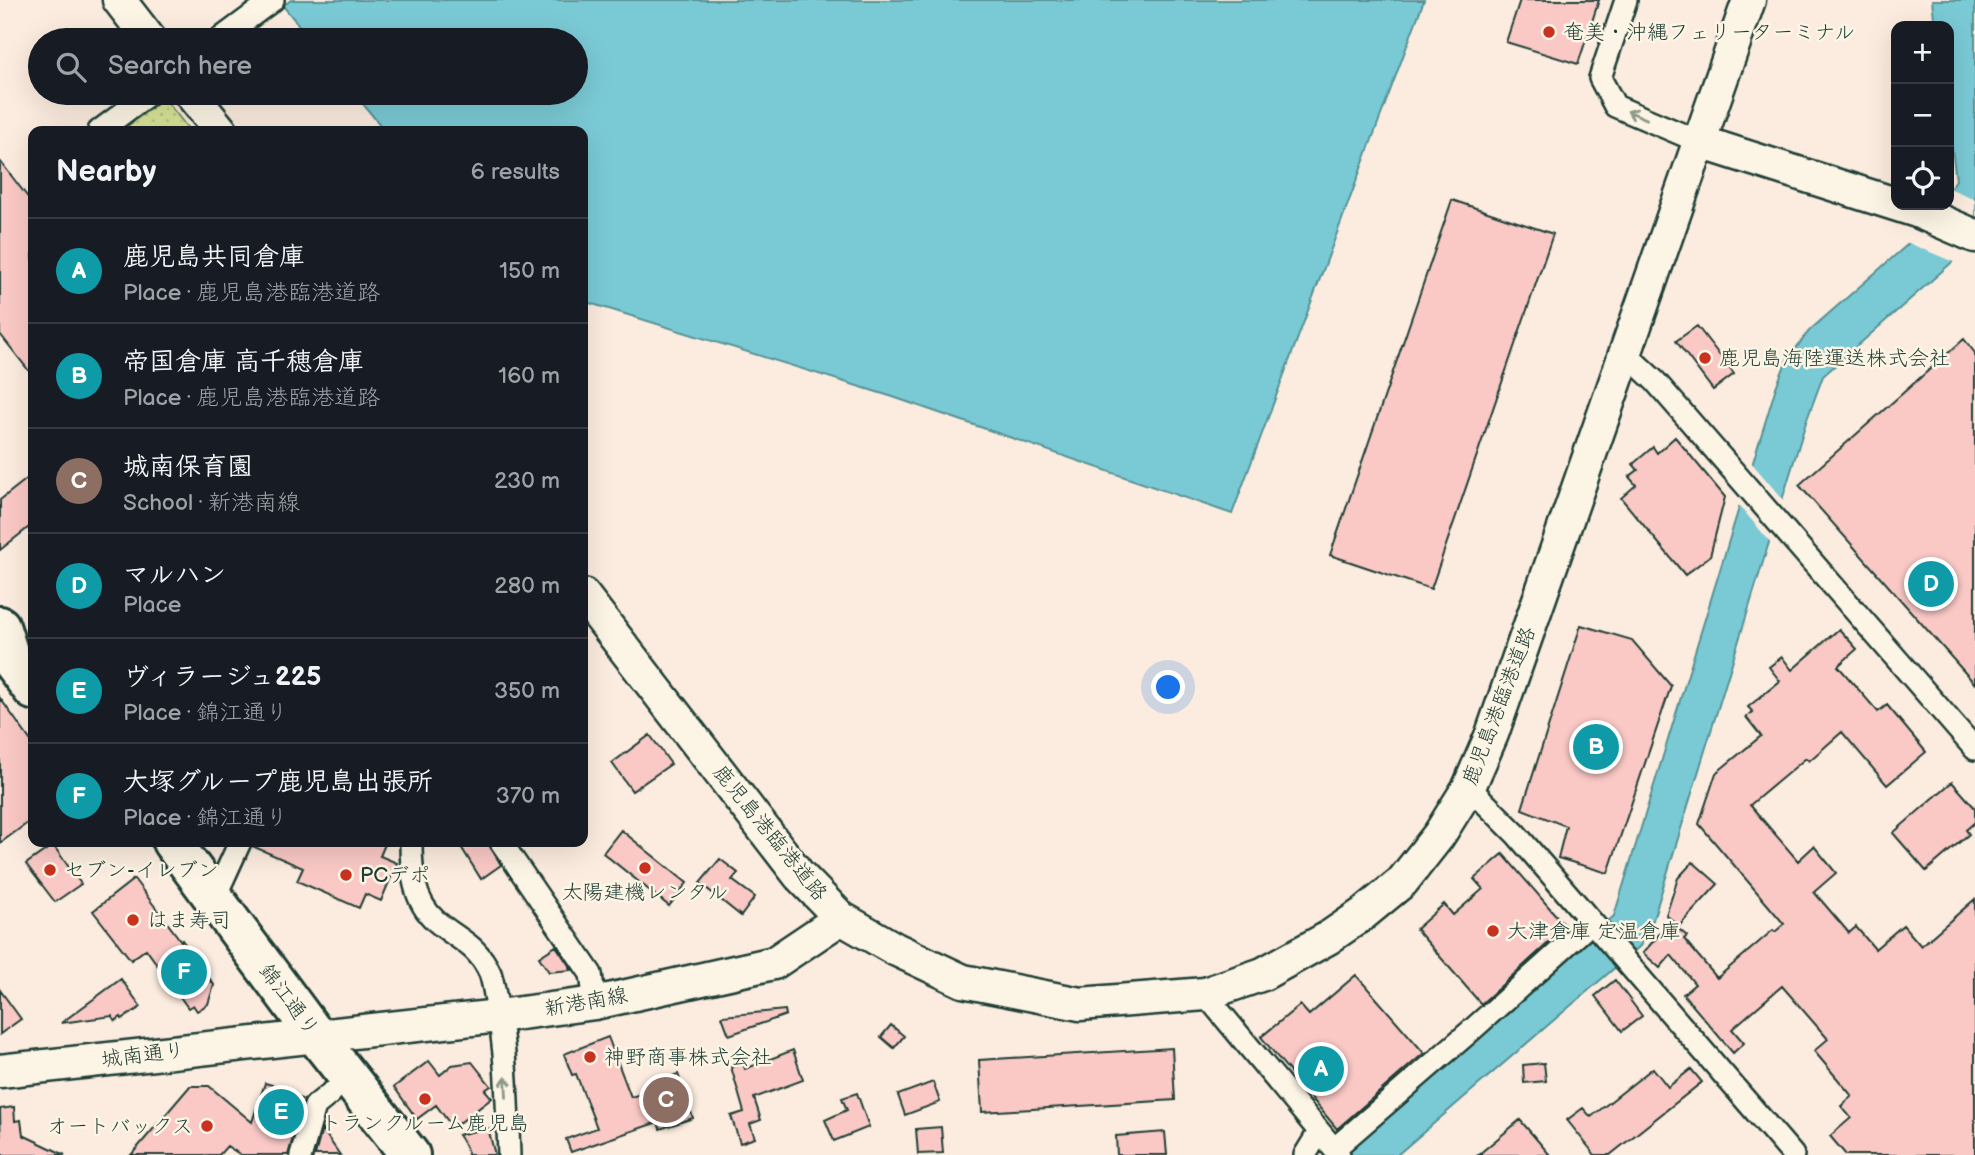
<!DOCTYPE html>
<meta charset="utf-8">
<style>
:root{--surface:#171b24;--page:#20242c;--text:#f1f3f6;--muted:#9ea1a6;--line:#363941;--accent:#c8321e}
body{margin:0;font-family:"Balsamiq Sans","Klee One",sans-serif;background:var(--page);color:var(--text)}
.controls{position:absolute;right:21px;top:21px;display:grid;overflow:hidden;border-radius:14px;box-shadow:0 7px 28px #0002}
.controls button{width:63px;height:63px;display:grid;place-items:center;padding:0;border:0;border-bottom:2px solid var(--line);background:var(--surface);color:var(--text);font:35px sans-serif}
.you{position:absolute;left:1169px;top:688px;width:24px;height:24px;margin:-18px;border:5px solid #fff;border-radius:50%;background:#1a73e8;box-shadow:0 0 0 10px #1a73e833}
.badge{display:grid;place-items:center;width:46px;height:46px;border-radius:50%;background:var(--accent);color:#fff;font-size:23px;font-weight:700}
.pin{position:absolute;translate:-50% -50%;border:4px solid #fff;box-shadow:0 2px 7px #0006}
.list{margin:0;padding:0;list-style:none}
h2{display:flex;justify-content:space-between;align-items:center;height:91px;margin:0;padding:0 28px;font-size:30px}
h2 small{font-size:23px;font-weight:400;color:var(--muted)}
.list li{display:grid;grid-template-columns:46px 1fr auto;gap:21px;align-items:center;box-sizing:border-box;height:105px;padding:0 28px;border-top:2px solid var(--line)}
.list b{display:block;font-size:26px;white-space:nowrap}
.list p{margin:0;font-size:23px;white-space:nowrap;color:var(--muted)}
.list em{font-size:23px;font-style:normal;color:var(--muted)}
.icon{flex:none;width:38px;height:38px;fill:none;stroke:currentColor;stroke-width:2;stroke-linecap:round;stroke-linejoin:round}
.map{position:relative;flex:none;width:1975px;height:1155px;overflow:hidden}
.search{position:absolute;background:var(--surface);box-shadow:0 7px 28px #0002;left:28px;top:28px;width:560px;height:77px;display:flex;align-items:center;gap:18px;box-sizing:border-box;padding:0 24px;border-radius:38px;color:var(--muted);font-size:26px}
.panel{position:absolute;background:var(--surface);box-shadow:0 7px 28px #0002;left:28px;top:126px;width:560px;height:721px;border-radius:14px}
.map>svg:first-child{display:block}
.park{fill:url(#park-dots);stroke:#7c9066;stroke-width:2}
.water{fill:#7acad5;stroke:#569295;stroke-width:2}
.pier{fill:#fcecdf}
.building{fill:#fac9c6;stroke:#1f3d34;stroke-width:2}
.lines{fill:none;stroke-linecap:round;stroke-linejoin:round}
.street-casing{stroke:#1f3d34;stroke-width:26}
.secondary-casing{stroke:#1f3d34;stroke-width:37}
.highway-casing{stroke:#1f3d34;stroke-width:44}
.street{stroke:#fcf5e5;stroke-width:21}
.secondary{stroke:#fcf5e5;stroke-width:32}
.highway{stroke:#fcf5e5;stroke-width:38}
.oneway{stroke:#8e998c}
.poi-dot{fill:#c8321e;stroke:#fcf5e5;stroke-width:2.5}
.labels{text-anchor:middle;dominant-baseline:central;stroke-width:5;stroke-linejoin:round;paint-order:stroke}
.poi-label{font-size:21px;fill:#1f3d34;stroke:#fcf5e5;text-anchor:start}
.street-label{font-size:21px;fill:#1f3d34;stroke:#fcf5e5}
</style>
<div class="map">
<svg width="1975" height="1155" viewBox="0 0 1975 1155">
<defs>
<pattern id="park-dots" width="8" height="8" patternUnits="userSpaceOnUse" patternTransform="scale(1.75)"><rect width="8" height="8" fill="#d8e497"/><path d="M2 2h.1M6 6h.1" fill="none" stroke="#b9c483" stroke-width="1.8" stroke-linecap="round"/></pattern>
</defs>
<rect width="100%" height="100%" fill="#fcecdf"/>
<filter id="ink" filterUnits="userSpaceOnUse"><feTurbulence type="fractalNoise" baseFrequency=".0143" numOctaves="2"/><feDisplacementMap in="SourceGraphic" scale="14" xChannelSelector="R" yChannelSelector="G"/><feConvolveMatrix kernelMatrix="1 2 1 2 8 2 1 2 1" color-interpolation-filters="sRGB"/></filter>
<g filter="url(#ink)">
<path class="park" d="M164,98L190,131H121Z"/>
<path class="water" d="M291,0H1424L1232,514L893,397L583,301V131H385L354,93H576V40H311L283,6Z
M1932,0H1975V242L1823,376L1806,422L1651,926L1640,946L1397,1155H1337L1614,916L1776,387L1787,360L1810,330L1907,245L1937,205H1949V190L1956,180L1949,126V26H1935Z"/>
<path class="pier" d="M1949,188L1975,199V246L1956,263L1906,242L1934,205H1949Z
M1750,461L1785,502L1772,544L1737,503Z"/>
<path class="building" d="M1520,0H1599L1578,64L1506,42Z
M0,161L33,204V376L0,334Z
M1452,200L1553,234L1431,589L1330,555Z
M1697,326L1734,374L1713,390L1676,341Z
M1964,339L1975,353V684L1799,485Z
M1675,437L1725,497L1710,556L1685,575L1621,498L1636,485L1629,477L1638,470L1633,464L1653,447L1657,453Z
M33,474V524L0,550V500Z
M1581,625L1632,640L1671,686L1608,873L1558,858L1566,826L1522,809Z
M1839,629L1857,649L1838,666L1878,712L1887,705L1926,752L1887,785L1842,732L1809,761L1806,758L1750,805L1798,861L1814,846L1836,873L1814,892L1849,933L1856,927L1875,949L1903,925L1921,946L1975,899V1155H1846L1830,1136L1851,1118L1841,1106L1852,1096L1814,1051L1828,1039L1782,986L1732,1029L1744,1043L1733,1053L1683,994L1695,984L1671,955L1660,968L1643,953L1670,922L1687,936L1684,939L1717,978L1773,930L1775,932L1784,924L1699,824L1716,773L1761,736L1746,717L1753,712L1748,707L1780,681L1769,667L1782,657L1792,670Z
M0,698L33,744V819L0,843Z
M650,735L671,764L632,791L612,763Z
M1952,782L1975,808V822L1966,830L1969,834L1926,871L1893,833Z
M621,830L687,883L669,906L603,853Z
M253,842H386L380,856L397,863L381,901L365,894L359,908L297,881L303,868L252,846Z
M458,842H488L501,865L481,879Z
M53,845L81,884L55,902L26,864Z
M1503,854L1566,927L1481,1004L1416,929L1444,904L1453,915L1483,889L1474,879Z
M720,859L738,873L732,880L755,897L741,916L700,883Z
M1693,862L1718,884L1679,926L1666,915L1678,878Z
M134,879L181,941L182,940L214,985L208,1004L197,1011L193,1005L188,1008L146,949L131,960L93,911Z
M556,946L572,970L549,972L539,957Z
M1356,975L1424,1053L1337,1129L1261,1037L1300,1005L1309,1015Z
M121,979L141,1007L122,1019L121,1017L115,1021L112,1016L61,1023Z
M1615,980L1642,1016L1622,1031L1595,996Z
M0,990L21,1019L0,1034Z
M785,1010L786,1015L729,1035L722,1016Z
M891,1025L904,1036L894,1048L881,1037Z
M608,1037L631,1097L660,1088L657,1081L678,1074L693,1118L660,1129L658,1122L571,1152L566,1139L597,1128L576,1074L572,1075L564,1054Z
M1172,1048L1175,1100L982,1112L979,1060Z
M793,1050L803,1080L754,1098L761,1120L750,1124L755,1138L740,1143L731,1116L744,1112L731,1067L743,1063L745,1069Z
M429,1061L440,1075L452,1065L472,1062L491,1086L485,1090L492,1098L453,1128L436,1105L417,1119L394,1087Z
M1544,1063L1546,1081L1524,1083L1523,1065Z
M1653,1068L1668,1087L1691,1069L1702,1082L1610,1155H1595L1567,1120L1583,1108L1591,1117Z
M933,1082L940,1102L905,1115L898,1095Z
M265,1083L283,1088L282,1092L304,1100L288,1155H241L227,1146L219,1155H131L190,1086H209L252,1122Z
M857,1093L869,1127L834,1141L825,1120L847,1110L842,1098Z
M14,1107L15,1121L21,1120L23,1135L65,1155H1L0,1109Z
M1520,1120L1550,1155H1478Z
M941,1127L943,1153L918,1154L916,1129Z
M488,1128L495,1155H468L466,1147L458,1135Z
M322,1129L340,1155H315Z
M1165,1132L1167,1155H1117L1116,1136Z"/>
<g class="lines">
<g class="street-casing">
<path id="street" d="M1626,0L1600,78L1615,106L1700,142
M219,40L273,0
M99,131L150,93
M1626,354L1655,381L1975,749
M1469,787L1516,834L1793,1155
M411,842C411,870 413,901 436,921C458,940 477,944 490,973C494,984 495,998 498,1010C507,1058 507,1106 509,1155
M501,842L591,974L595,1003
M214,899L240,842
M1205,994L1339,1155
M1334,1149L1474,1028L1592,922
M301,1155L315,1106L331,1093
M1305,1155L1319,1132"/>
</g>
<g class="secondary-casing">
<path id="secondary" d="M119,0L150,40
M190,93L221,131
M1700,142L1917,211L1975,236
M583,595L799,875L841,918L895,949L963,981L1080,1004L1205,994L1263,974L1328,938L1363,914L1402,882L1439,835L1469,787L1492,734L1749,0
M0,1071L499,1016L595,1003L774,963L841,918"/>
</g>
<g class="highway-casing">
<path id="highway" d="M0,626L11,661L33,690
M172,842L316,1036L410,1155"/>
</g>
<use href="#street" class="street"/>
<use href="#secondary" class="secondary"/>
<use href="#highway" class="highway"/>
</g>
<defs><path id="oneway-shaft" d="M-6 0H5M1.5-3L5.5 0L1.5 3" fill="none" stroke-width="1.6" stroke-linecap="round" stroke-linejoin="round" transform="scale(1.75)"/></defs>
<g class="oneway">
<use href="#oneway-shaft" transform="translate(1637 115) rotate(-157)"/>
<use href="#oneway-shaft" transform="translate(506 1087) rotate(-93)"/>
</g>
</g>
<g class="poi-dot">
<circle cx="1549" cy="32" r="7"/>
<circle cx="1705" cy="358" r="7"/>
<circle cx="645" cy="868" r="7"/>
<circle cx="50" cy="870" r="7"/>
<circle cx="346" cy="875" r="7"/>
<circle cx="133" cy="920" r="7"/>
<circle cx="1493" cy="931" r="7"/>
<circle cx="590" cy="1057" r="7"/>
<circle cx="425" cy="1099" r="7"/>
<circle cx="207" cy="1126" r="7"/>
</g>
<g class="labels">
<g class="poi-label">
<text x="1563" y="32">奄美・沖縄フェリーターミナル</text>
<text x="1719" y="358">鹿児島海陸運送株式会社</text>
<text x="64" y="870">セブン-イレブン</text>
<text x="360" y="875">PCデポ</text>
<text x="645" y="892" text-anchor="middle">太陽建機レンタル</text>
<text x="147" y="920">はま寿司</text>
<text x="1507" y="931">大津倉庫 定温倉庫</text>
<text x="604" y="1057">神野商事株式会社</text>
<text x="425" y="1123" text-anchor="middle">トランクルーム鹿児島</text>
<text x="193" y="1126" text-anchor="end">オートバックス</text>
</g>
<g class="street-label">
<text transform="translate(1499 706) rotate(-69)">鹿児島港臨港道路</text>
<text transform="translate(770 833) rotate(51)">鹿児島港臨港道路</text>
<text transform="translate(289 1000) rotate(53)">錦江通り</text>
<text transform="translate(586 1002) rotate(-10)">新港南線</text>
<text transform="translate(143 1055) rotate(-7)">城南通り</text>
</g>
</g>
</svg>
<div class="controls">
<button>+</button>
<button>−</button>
<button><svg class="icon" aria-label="locate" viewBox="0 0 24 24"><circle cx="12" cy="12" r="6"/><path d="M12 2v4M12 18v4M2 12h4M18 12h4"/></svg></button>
</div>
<div class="you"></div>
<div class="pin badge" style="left:1321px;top:1069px;background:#0f9aa8">A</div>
<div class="pin badge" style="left:1596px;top:747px;background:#0f9aa8">B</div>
<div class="pin badge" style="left:666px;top:1100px;background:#8d6e63">C</div>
<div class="pin badge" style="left:1931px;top:584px;background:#0f9aa8">D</div>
<div class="pin badge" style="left:281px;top:1112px;background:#0f9aa8">E</div>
<div class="pin badge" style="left:184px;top:972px;background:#0f9aa8">F</div>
<div class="search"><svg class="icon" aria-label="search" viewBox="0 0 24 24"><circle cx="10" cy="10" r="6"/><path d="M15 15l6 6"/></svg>Search here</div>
<section class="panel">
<h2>Nearby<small>6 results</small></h2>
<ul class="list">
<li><span class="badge" style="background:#0f9aa8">A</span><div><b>鹿児島共同倉庫</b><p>Place · 鹿児島港臨港道路</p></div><em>150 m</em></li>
<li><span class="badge" style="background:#0f9aa8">B</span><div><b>帝国倉庫 高千穂倉庫</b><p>Place · 鹿児島港臨港道路</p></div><em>160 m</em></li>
<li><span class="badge" style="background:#8d6e63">C</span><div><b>城南保育園</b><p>School · 新港南線</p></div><em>230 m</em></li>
<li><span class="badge" style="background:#0f9aa8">D</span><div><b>マルハン</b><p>Place</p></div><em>280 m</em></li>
<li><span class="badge" style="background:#0f9aa8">E</span><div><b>ヴィラージュ225</b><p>Place · 錦江通り</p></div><em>350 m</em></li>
<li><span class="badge" style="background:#0f9aa8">F</span><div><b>大塚グループ鹿児島出張所</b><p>Place · 錦江通り</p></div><em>370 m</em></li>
</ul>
</section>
</div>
